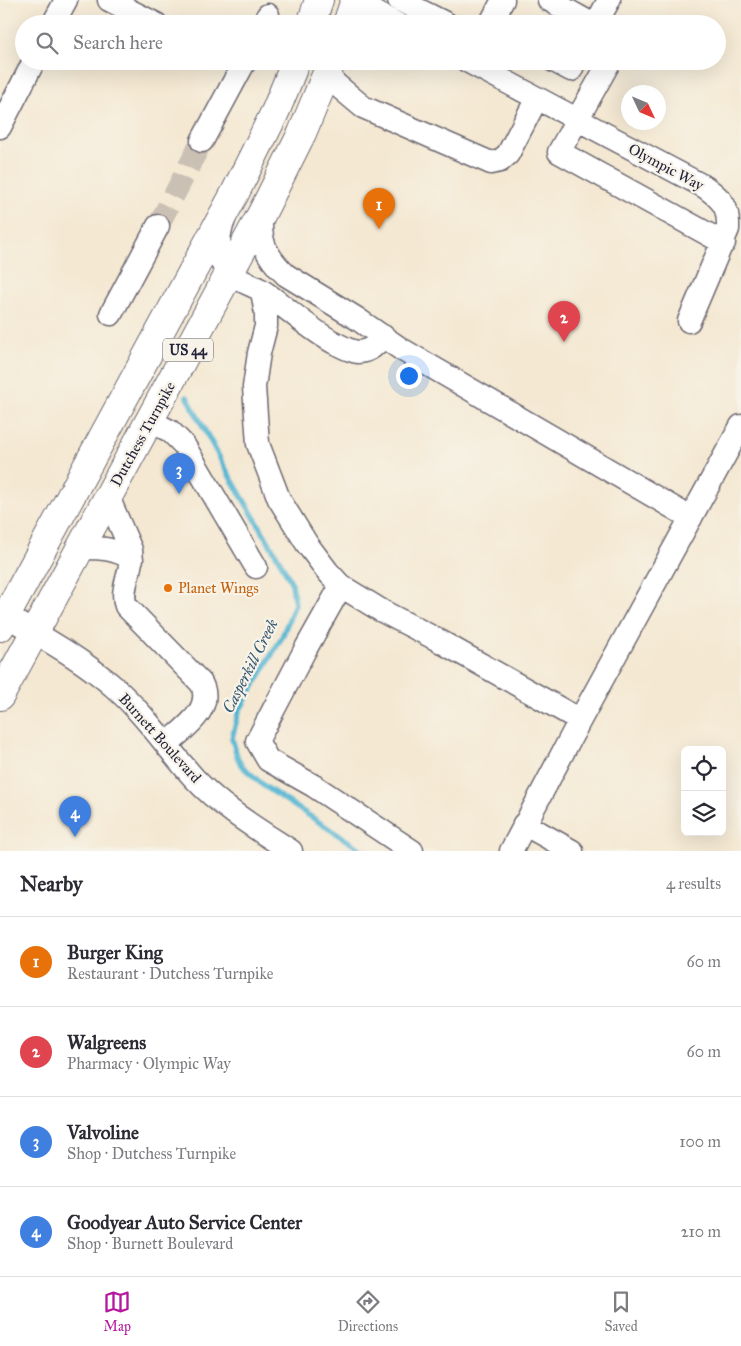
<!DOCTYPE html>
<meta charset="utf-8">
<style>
:root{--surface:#fff;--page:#f2f2f3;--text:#2b2b33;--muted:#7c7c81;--line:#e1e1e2;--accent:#b5179e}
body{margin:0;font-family:"IM FELL Great Primer",serif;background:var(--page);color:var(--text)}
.controls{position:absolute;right:15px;bottom:15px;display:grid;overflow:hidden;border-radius:8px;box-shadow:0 5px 20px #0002}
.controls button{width:45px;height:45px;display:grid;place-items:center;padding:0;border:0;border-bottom:1px solid var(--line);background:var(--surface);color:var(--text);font:25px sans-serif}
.compass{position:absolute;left:621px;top:85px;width:45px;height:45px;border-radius:50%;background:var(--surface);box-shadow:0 5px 20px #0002;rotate:134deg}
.you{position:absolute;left:408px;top:375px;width:18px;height:18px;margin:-12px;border:4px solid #fff;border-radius:50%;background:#1a73e8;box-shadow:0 0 0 8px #1a73e833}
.badge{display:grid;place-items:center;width:32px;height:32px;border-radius:50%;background:var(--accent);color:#fff;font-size:16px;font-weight:700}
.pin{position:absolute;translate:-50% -41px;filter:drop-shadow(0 1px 2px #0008)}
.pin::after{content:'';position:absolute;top:26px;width:18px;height:15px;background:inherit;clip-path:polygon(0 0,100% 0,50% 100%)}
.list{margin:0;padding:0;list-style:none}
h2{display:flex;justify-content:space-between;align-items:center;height:65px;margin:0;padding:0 20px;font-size:21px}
h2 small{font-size:16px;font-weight:400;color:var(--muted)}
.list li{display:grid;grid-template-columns:32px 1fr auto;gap:15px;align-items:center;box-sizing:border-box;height:90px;padding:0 20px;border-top:1px solid var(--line)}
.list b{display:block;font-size:19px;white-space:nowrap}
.list p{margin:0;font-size:16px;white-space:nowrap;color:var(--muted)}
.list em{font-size:16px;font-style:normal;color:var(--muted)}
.icon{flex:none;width:28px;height:28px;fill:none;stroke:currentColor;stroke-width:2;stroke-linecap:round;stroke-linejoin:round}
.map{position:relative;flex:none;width:741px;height:851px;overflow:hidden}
.search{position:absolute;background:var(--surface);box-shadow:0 5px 20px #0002;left:15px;right:15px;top:15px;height:55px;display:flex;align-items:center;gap:12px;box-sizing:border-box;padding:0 18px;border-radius:28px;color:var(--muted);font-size:19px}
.sheet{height:425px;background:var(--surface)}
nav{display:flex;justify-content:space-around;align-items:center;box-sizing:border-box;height:70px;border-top:1px solid var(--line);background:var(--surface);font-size:14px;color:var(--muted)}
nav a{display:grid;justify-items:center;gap:2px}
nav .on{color:var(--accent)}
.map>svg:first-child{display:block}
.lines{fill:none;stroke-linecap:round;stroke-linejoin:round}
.stream{stroke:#54b6d3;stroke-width:5.5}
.minor-tunnel{stroke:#cac0b4;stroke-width:22;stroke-dasharray:22 11;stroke-linecap:butt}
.minor-casing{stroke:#6c6770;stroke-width:25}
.highway-casing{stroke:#6c6770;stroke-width:30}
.minor{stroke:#fff;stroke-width:22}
.highway{stroke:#fff;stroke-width:28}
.food-dot{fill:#e8710a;stroke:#f7f3e8;stroke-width:2}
.labels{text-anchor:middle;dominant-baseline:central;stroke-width:4.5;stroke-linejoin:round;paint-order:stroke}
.shield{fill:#f7f3e8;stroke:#62616f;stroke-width:1}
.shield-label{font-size:14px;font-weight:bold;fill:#22223b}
.street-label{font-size:15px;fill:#22223b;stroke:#f7f3e8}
.food-label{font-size:15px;fill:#c56008;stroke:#f7f3e8;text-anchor:start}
.water-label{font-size:16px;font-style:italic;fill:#345670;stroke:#f7f3e8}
</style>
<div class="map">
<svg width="741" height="851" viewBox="0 0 741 851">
<rect width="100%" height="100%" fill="#f7f3e8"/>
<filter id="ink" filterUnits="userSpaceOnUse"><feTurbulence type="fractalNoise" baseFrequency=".02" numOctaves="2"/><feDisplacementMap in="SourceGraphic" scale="10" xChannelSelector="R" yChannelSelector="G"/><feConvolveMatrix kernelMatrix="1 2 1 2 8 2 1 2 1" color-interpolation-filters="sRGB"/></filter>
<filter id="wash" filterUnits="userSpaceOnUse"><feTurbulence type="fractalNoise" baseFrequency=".0096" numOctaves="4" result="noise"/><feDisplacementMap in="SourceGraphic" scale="20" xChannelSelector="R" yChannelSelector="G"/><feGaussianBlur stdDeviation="1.12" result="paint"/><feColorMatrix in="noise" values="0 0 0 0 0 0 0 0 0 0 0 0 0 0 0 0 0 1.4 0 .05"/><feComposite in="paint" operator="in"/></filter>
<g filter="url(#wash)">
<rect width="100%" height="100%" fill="#f4e8d2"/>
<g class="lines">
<path class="stream" d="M187,397L225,468L280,561L292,584L295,604L282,637L239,711L232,738L237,756L241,765L264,786L363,851"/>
</g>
</g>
<g filter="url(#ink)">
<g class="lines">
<path class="minor-tunnel" d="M158,226L202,141"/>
<g class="minor-casing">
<path id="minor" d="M109,0L156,24
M355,0L354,1L397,24
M399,0L447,24
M549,0L592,24
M53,24L66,0
M263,24L268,15
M490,24L503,0
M596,24L609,0
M467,61L705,187C723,200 729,207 728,229L689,321
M554,61L571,70L575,61
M610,61L559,152L724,243
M326,76L363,107L491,163L500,161L508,154L537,98
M0,127L34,61
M202,141L245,61
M262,213C258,240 266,256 286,275L356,318L401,349L691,518
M224,220C218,234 217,252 223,265C230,279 249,283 261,290C287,307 306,327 333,342C341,346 349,351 358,352C370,352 377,344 383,336
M262,291L266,314V326L259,353L254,387L258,444L279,499L307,544L328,572L341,586L382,611L436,639L580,720
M111,314L158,226
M150,421L170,431L184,445L256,567
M108,497L131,550C134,569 119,589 126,606L201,683C215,709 183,729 167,744
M81,548C101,548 115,548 132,559
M341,586L305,650L257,741L268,760L314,786L412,851
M0,612C39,636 80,657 114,687C145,714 167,748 194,778C222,808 257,829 291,851
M524,824L572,851
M511,851L580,720L741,426"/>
</g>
<g class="highway-casing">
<path id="highway" d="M311,24L319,0
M347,24L355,0
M0,627L235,193L276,110L296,61
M0,696L262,213L302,133L332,61"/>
</g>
<use href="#minor" class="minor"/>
<use href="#highway" class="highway"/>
</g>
</g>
<circle class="food-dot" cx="168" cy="588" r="5"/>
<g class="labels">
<rect class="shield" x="163" y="338.5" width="50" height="23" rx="4"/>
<g class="shield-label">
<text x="188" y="350">US 44</text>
</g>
<g class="street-label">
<text transform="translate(666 167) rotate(28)">Olympic Way</text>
<text transform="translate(143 434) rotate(-61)">Dutchess Turnpike</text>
<text transform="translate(160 738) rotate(48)">Burnett Boulevard</text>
</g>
<g class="food-label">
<text x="178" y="588">Planet Wings</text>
</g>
<g class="water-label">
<text transform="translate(250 666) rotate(-63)">Casperkill Creek</text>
</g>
</g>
</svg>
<div class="controls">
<button><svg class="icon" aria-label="locate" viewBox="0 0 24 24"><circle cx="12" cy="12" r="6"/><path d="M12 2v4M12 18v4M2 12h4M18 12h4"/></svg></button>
<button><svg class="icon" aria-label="layers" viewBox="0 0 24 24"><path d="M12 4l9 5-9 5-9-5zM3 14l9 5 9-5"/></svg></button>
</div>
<svg class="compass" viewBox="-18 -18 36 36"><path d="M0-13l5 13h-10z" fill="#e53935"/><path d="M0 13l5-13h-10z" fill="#7c7c81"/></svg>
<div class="you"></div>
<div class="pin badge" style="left:379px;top:229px;background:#e8710a">1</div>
<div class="pin badge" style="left:564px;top:342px;background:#e0444e">2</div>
<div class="pin badge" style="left:179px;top:494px;background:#3f7fe0">3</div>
<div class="pin badge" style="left:75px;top:837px;background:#3f7fe0">4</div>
<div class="search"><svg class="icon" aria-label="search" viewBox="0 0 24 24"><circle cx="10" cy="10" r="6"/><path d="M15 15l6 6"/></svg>Search here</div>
</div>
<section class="sheet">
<h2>Nearby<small>4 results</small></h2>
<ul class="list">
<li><span class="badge" style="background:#e8710a">1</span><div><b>Burger King</b><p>Restaurant · Dutchess Turnpike</p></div><em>60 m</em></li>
<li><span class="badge" style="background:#e0444e">2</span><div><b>Walgreens</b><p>Pharmacy · Olympic Way</p></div><em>60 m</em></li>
<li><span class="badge" style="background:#3f7fe0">3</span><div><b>Valvoline</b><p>Shop · Dutchess Turnpike</p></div><em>100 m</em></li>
<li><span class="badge" style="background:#3f7fe0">4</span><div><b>Goodyear Auto Service Center</b><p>Shop · Burnett Boulevard</p></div><em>210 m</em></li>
</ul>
</section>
<nav>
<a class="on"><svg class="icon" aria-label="map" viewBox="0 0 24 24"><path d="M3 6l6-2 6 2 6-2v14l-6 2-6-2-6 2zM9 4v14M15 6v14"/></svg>Map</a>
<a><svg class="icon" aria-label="directions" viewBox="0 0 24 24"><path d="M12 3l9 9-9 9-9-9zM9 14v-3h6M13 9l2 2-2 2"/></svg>Directions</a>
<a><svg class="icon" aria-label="saved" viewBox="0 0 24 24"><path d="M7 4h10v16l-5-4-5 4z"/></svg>Saved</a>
</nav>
